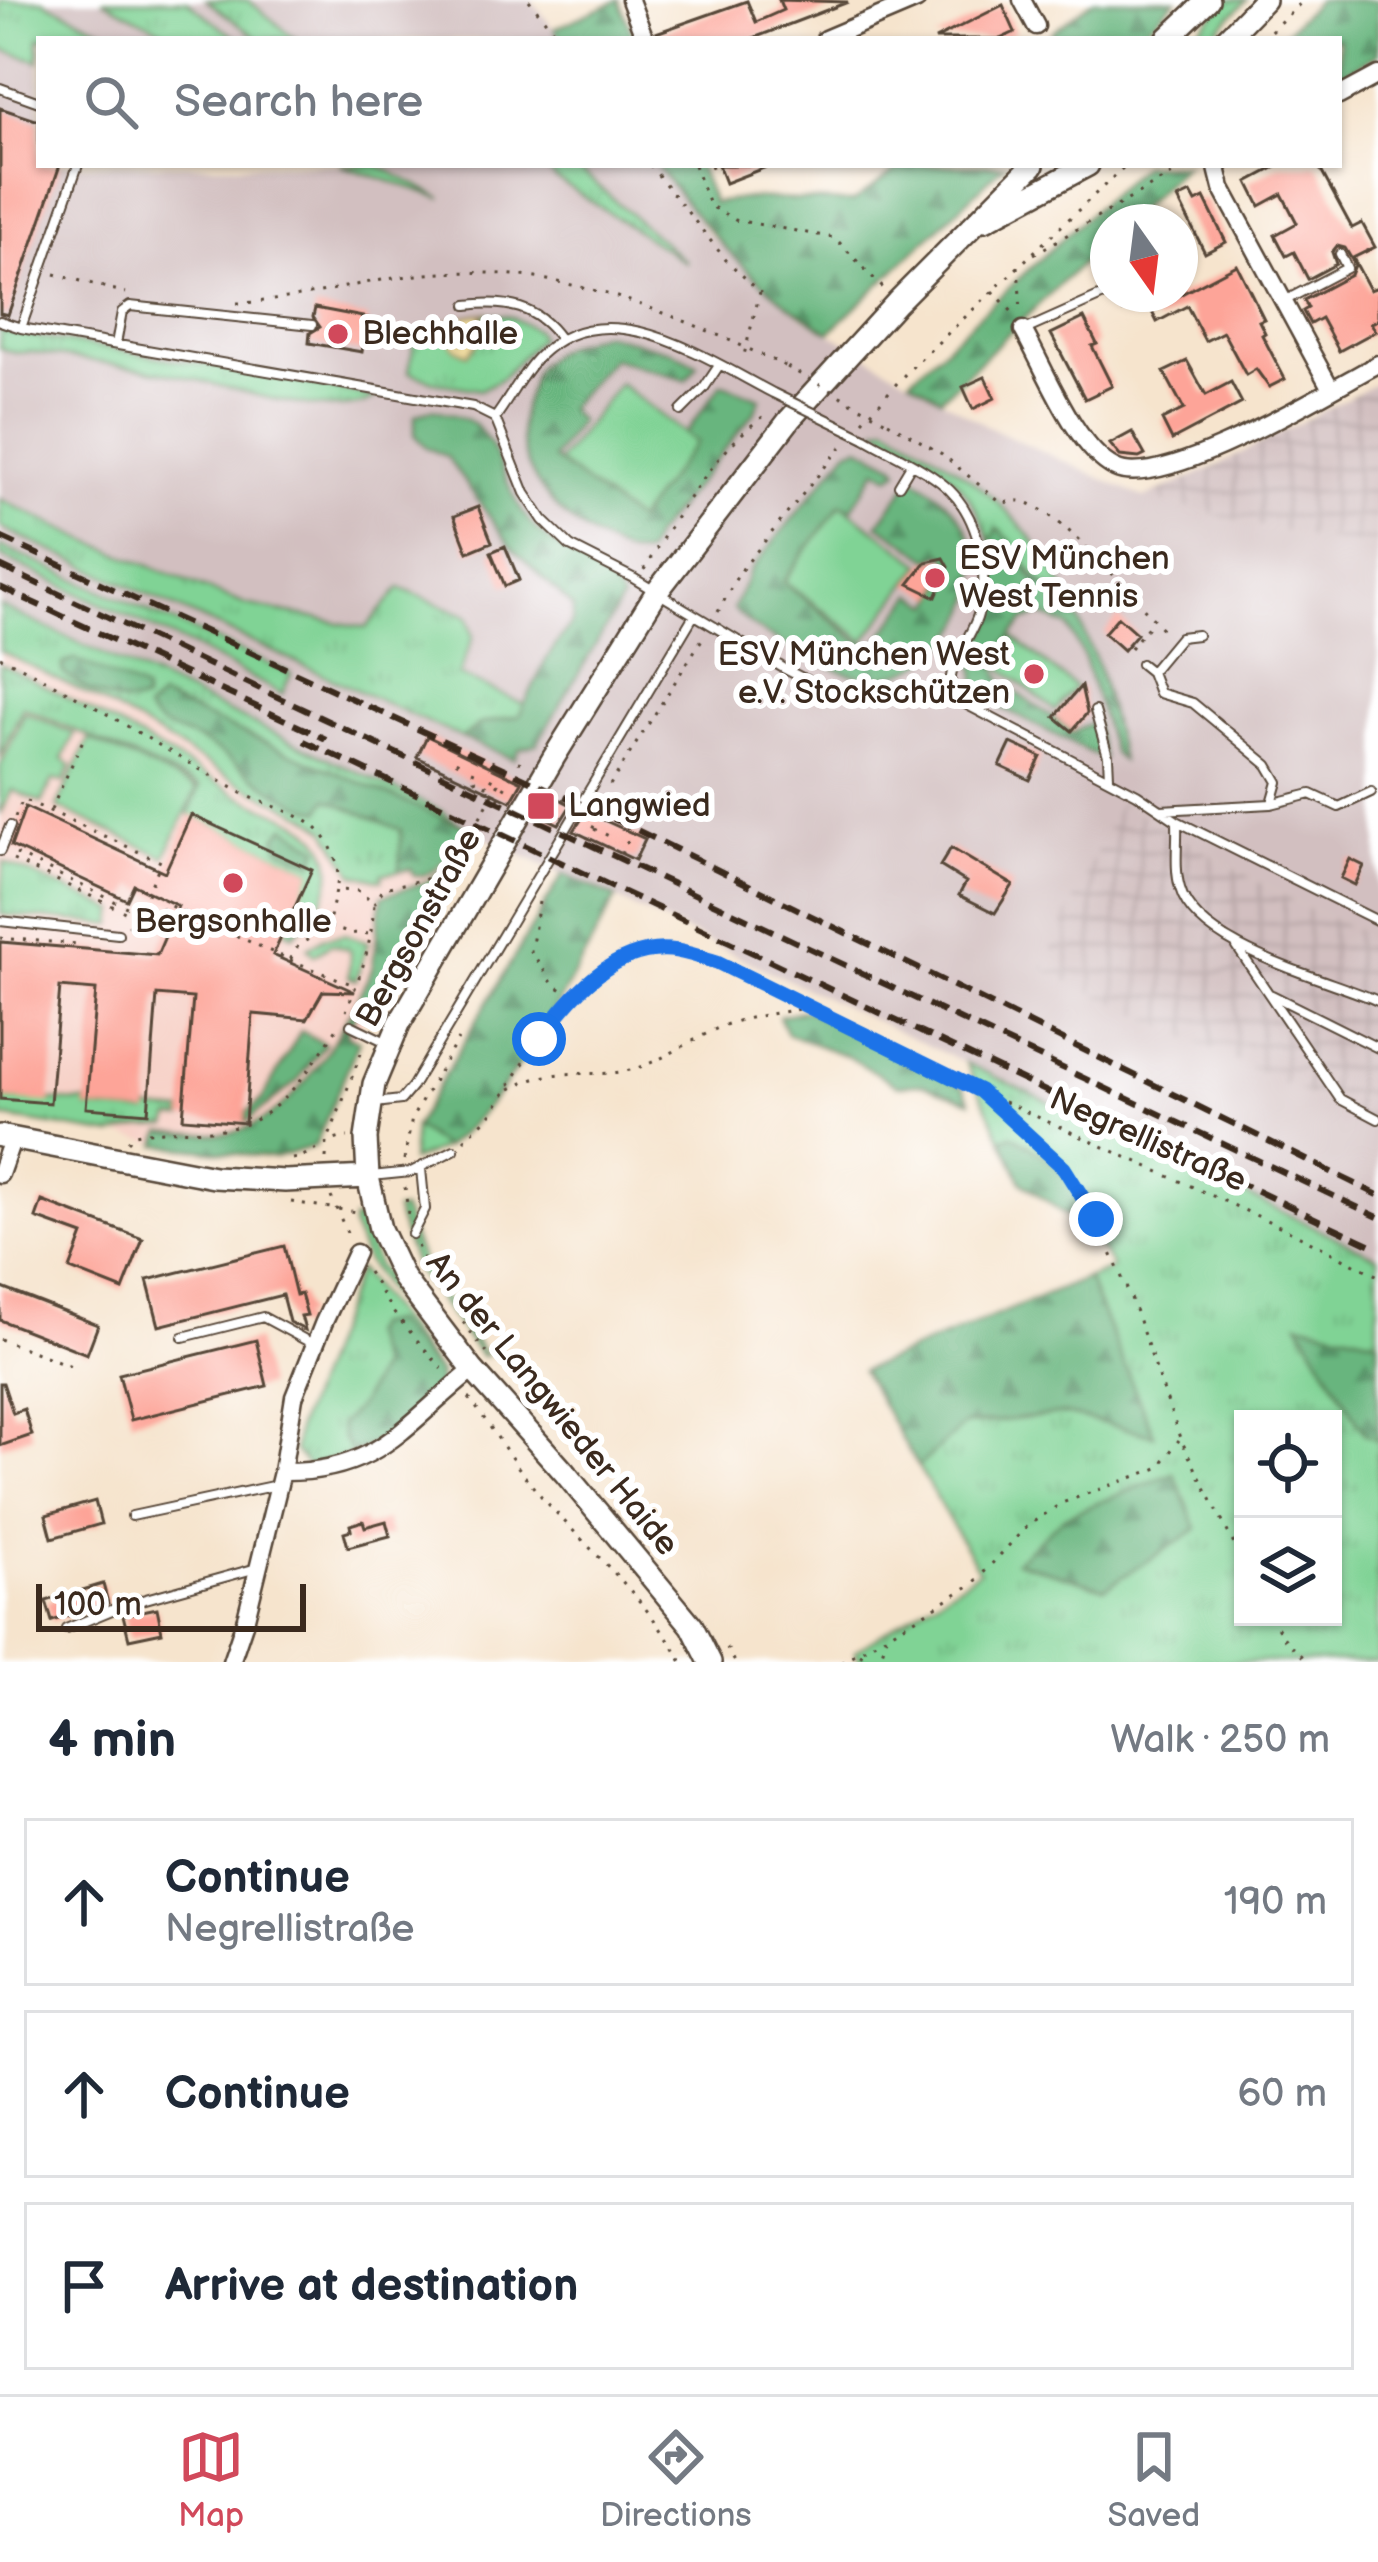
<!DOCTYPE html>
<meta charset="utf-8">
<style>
:root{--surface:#fff;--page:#f6f6f7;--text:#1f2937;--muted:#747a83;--line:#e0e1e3;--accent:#d1495b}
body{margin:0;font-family:"Balsamiq Sans",sans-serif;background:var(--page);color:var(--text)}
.controls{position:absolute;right:36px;bottom:36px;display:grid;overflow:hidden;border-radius:0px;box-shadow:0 3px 9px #0004}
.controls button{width:108px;height:108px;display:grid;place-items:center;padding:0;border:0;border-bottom:3px solid var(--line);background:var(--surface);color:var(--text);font:60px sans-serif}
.compass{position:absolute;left:1090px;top:204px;width:108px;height:108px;border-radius:50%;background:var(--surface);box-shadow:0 3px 9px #0004;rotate:166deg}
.scale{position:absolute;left:36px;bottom:30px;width:270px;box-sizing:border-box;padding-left:12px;border:6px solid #3b2a1e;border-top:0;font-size:33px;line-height:42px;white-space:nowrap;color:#3b2a1e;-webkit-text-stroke:9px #fff;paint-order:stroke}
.stop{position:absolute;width:36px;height:36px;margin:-27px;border:9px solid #1a73e8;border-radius:50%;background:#fff}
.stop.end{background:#1a73e8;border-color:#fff;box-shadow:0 3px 12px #0008}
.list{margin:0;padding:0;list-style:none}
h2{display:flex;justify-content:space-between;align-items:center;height:156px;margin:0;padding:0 48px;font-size:51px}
h2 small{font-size:39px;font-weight:400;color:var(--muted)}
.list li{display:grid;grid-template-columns:78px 1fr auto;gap:36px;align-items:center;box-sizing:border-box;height:168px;margin:0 24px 24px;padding:0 24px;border:3px solid var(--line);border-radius:0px}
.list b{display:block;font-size:45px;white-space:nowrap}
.list p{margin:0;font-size:39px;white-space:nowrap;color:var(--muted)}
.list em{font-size:39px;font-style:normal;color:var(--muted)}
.icon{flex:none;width:66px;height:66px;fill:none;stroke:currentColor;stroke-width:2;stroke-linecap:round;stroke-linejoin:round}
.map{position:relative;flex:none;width:1378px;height:1662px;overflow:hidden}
.search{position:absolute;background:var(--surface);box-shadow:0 3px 9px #0004;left:36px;right:36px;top:36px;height:132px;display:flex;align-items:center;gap:30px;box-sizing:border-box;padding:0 42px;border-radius:0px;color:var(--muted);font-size:45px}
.sheet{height:732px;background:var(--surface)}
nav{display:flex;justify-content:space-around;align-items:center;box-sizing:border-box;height:168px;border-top:3px solid var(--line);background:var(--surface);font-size:33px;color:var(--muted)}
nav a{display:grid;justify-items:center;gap:6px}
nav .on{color:var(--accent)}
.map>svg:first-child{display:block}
.built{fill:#f7d1c7;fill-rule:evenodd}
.industrial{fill:url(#industrial-grid)}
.railway{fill:#d2bfc0}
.grass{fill:url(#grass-tufts);stroke:#5e7e5a;stroke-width:3;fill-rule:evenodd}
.forest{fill:url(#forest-firs);stroke:#52704e;stroke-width:3}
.sand{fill:url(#sand-dots);stroke:#94825e;stroke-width:3}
.garden{fill:#80d395;stroke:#5e7e5a;stroke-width:3}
.building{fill:#fda498}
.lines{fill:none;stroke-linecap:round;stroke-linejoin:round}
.service-casing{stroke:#574638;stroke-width:12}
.minor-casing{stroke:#574638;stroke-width:21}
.tertiary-casing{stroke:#574638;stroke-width:26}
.path{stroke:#574638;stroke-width:3;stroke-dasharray:3 9;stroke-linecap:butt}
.service{stroke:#fff;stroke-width:8}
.minor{stroke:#fff;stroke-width:16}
.tertiary{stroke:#fff;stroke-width:21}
.rail{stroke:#3b2a1e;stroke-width:6;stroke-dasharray:18 9;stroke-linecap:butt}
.service-bridge-casing{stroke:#574638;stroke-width:12;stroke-linecap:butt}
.path-bridge{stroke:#574638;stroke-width:3;stroke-dasharray:3 9;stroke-linecap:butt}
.service-bridge{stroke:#fff;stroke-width:8}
.route{stroke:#1a73e8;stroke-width:15}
.poi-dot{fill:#d1495b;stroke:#fff;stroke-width:4.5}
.labels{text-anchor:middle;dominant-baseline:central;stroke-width:12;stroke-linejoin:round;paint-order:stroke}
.poi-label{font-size:33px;fill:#3b2a1e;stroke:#fff;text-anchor:start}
.street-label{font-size:33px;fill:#3b2a1e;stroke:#fff}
</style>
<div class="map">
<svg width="1378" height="1662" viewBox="0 0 1378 1662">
<defs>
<pattern id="industrial-grid" width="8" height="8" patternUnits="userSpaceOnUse" patternTransform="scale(3)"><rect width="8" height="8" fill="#d2bfc0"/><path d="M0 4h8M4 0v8" fill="none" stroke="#b5a4a5"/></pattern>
<pattern id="grass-tufts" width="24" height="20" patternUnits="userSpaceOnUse" patternTransform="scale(3)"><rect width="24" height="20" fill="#80d395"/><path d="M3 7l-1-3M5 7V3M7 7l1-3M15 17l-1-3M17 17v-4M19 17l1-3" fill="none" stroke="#70b580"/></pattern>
<pattern id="forest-firs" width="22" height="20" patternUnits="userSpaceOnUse" patternTransform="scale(3)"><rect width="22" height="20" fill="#68b57e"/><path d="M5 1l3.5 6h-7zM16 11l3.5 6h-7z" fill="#579367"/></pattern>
<pattern id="sand-dots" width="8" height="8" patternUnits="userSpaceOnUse" patternTransform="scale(3)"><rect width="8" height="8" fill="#eeda9e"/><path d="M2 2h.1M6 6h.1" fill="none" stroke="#cdbb88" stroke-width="1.8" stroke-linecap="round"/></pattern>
</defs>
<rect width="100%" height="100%" fill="#fff"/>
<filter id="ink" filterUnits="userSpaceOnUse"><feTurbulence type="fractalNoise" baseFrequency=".00833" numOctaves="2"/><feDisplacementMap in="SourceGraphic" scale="24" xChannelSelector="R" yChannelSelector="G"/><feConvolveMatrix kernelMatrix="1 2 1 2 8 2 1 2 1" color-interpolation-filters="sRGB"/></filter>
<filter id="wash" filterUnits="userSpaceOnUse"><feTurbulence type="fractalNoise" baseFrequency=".004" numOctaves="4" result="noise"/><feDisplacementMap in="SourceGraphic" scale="48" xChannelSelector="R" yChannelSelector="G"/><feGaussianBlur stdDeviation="2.7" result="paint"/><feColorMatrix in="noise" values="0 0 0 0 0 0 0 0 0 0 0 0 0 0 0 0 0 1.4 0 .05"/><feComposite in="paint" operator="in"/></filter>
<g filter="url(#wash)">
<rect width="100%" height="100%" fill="#f6e4cd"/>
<path class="built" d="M0,627L326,778L471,831L395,948L353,1043L255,1138L163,1144L48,1121L0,1099L50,1103L60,987L96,990L147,1113L157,995L193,998L183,1117L244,1123L255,998L278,1017L307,1019L323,991H354L176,913L154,961L136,954L0,942V794L25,713L0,767ZM191,816L311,870L155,895ZM18,824L136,878L126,899L8,845Z"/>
<path class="industrial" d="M1378,382V548L1300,536L1144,498L1211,469Z
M1119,802L1298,904L1378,938V1129L1044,970L1018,984Z"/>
<path class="railway" d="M0,0H532L561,39H39V165H656L707,233L801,316L989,427L1144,498L1300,536L1378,548V938L1298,904L1119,802L1043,969L1378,1129V1257L471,831L326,778L0,627Z"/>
<path class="grass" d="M0,0H42L122,39H39V61L0,49Z
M102,0H186L237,39H179Z
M206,0H248L296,39H258Z
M1228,0H1247L1209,39H1189Z
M340,165H377L442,198Z
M542,165H574L687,263L555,178Z
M486,313L511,317L537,331L539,338L502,378L480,390L439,383L409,372L414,342L437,333L448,335L454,347L476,343Z
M0,331L275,376L375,398C330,426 219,382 168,373C122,365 76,359 31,352L15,353L0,348Z
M887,425C965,468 1032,519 1071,601C1027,582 1029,557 997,530L990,541C967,475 936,460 877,428Z
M0,499L88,541L246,605L366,628L400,588L468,616L473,637L459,675L525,705L519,716L480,725L462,738L0,527Z
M0,546L291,674L282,694L193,647L0,556Z
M0,606L441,811L465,827C453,848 441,877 414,876L411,869L382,874V880L354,874L326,829L307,816L239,783L93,697L0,651Z
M0,664C83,703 158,749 237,794C264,810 308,818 324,846C342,879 319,914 293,935L284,930L311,870L188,814L200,787L23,707L0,757Z
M4,862L116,911L114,925L1,915Z
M345,934L368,942L356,980L349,977L350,950L331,944L314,955L308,948L323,938Z
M966,1063L1378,1257V1662H861L855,1651L979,1571L862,1371L1113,1268L1086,1228L1022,1182ZM1243,1419H1333V1617H1243Z
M0,1099L87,1102V1108L147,1113L148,1109L183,1112V1118H171L168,1126L144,1127L113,1135L0,1117Z
M414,1127L444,1148L411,1161Z
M402,1210L427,1275L486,1356L480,1355L416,1270L395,1211Z
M359,1219L377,1265L451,1360L453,1372L386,1291L364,1257L352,1226L353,1220Z
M358,1269L439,1373L435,1393L362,1451L308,1466L294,1451L297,1428Z"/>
<path class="forest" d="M619,0L635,39H561L554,29Z
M1094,0H1176L1135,39H1049L1053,31Z
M1318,0H1378V54L1339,76V39H1278Z
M656,165H698L713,203L748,198L853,202L903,165H1004L830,332C759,291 705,230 656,165Z
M1142,165H1185L1125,222H1108V238L941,398L910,379Z
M603,333L671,351L698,365L686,380L612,358L567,409L579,421L553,459L636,521L696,442L685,434L722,383L760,398L754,413L654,536L646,554C628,557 619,551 603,542C550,514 502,456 528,393C531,385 533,373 538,367C553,347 580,340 603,333Z
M433,409C448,413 464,416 476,426C500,449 508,502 537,530C563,555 605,568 622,600L537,744L519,749L514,759L462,738L480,724L519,716L547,658L572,622L573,607L512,548L447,457L426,447L415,436V415Z
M860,446L895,464L899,470L890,476L877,469L852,508L841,504L783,582L860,642L874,646L914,594L932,605L954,566L944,553L931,559L878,524L914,476C933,490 954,504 966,527C1005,606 928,698 844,672C829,668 815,659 802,653C774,640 754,630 733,609L750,571L848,450Z
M998,529L1011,541L1032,577L1071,601L1099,668L1121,760L1113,754L1083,656L1068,627L1042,615L1025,620L992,660L1006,685L1073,732L1095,721L1103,759L996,705L977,685L973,658L994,618L995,565L990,541Z
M75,659L144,691V701C121,711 83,689 63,673V664Z
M160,698L465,827C453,848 441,877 414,876L411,869L399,871L401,830L328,799L320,811C269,797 246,765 204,743C184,733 158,730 146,711Z
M286,826L319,848L314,862L280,848L276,837Z
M453,863L370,1010L375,1014L372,1018L352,1009L372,969L382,896L426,882Z
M563,874L616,898C574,975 514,1096 444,1148L414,1127Z
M306,899H316L320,906L293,935L284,930L289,919L302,911Z
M806,1010L963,1087L970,1101L923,1084L897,1085L845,1055L787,1034L779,1016Z
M350,1012L355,1015L346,1034L359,1041L315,1146L275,1158L158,1145L162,1132C186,1133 214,1137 237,1131C289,1118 326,1056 350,1012Z
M301,1031L325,1044L297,1082L245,1123V1114L261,1101Z
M1012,1135C1048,1154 1089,1189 1089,1233L1022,1182L1002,1139Z
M1087,1278L1154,1435L1064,1414L964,1425L918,1467L862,1371Z
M392,1322L438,1373L439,1383C428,1403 374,1452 351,1451L342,1438L340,1425L360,1404L379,1368L368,1334L372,1326Z
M1299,1322L1378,1340V1440L1365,1434Z
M1174,1473L1197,1529L1105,1588L1016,1561L1065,1516Z"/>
<path class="sand" d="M486,313L482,317V337L468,354L454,347L447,335L437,333L414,342C429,323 462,315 486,313Z"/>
<path class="garden" d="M619,383L696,442L636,521L558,462Z
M841,504L922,564L865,641L784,581Z
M1013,637L1075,687L1055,711L993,661Z
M25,712L74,734L63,759L71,766L64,782L53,780L42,803L12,790L0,815V767Z
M89,739L197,789L165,857L57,807Z"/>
<g id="blocks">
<path class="building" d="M779,0L848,2L751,39H658L656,33L747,1L756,22L783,10Z
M1003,5L1015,32L1000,39H935Z
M0,108L39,121V165H60L8,315L0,313Z
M718,165H769V166L725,183Z
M1280,165H1318L1352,228L1362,223L1375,247L1353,258L1370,290L1378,287V320L1371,323L1376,331L1339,351L1321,318L1310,324L1303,311L1308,308L1304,300L1351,275L1355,265L1345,248L1337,246L1332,252L1336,264L1308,279L1294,252L1286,256L1275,235L1297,223L1282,194L1260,206L1248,182Z
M1191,193L1196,202L1204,198L1226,242L1205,253L1178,199Z
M1237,265L1264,319L1259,321L1265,333L1262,335L1285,379L1269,387L1256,369L1246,375L1223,332L1205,341L1187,306L1157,322L1151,310Z
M1116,294H1156L1123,311Z
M315,308L368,318L362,352L309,343L310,333L320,327L313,317Z
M1084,318L1097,344L1092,346L1112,386L1085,399L1051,334Z
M1187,361L1206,395L1231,382L1242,403L1172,440L1162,420L1184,409L1164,372Z
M985,377L995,398L973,409L963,387Z
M1132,432L1145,455L1139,458L1120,456L1110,444Z
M478,507L492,542L468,552L454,516Z
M505,546L519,580L505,586L491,552Z
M944,558L949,567L936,597L909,584L926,562Z
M1118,617L1137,634L1123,650L1104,633Z
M1081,686L1087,713L1072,731L1055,717Z
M427,736L522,782L511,801L417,757Z
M1011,743L1041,757L1030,780L1000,766Z
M550,794L571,805L559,824L538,814Z
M25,807L165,872L191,815L312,870L273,955L355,992L323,991L307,1019L253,1014L245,1123L183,1118L193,998L157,995L148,1113L86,1108L96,990L60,987L50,1103L0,1099V942L157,955L178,906L134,885L127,900L11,846Z
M586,812L645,839L635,860L574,831Z
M951,848L1013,885L995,913L959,895L966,882L940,866Z
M1350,859L1364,866L1355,885L1341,878Z
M42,1201L143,1239L123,1290L70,1269L83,1235L36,1218Z
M284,1246L296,1295L301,1294L307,1315L301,1316L305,1330L289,1322L282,1295L159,1326L147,1280Z
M0,1287L98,1325L87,1354L0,1320Z
M256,1340L267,1386L131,1420L119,1374Z
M0,1383H3L13,1413L24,1409L32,1435L0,1446Z
M95,1501L101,1524L52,1538L46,1515Z
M363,1521L365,1527L386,1521L390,1536L348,1547L344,1532L351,1530L350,1525Z
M103,1584L108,1603L52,1621L46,1601Z
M157,1608L162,1632L129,1639L123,1615Z"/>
</g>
</g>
<g filter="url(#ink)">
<use href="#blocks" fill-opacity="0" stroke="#574638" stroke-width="3"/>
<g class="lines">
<g class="service-casing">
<path id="service" d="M0,88L39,102
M1286,300L1347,268L1340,254
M467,305C506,300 537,306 560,339
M0,321L21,328L473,407L495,418L525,493L543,520L570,546L633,578L785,669L820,687L865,698L950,696L1137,794L1177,821L1378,921
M21,328L78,165
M1025,330L1108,293
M116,344L122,312L130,306L312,325
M681,411L704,388L718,367
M495,418C510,398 522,373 539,356C606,289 705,358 773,393
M865,438C889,452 917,464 939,481C978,509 993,573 977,618C964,652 949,655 950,696
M899,485L911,465
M1141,664L1151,672L1159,693L1193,703L1268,765L1278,782L1272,803
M1151,672L1180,637L1197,635
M1095,711L1108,756L1109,777
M1161,810L1271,804L1311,794L1339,807L1371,792
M1177,823C1178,844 1174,868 1180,888C1196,948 1326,978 1378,1001
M0,851L10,826
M0,921L118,934
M1237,947L1340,1099L1378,1119
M1272,995L1378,1048
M351,1025L388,1043
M375,1103L401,1100L412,1087L694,615
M371,1176L411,1172L454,1150
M412,1234L425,1209L421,1169
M183,1337L263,1317L313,1344
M132,1516L277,1485
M66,1629L124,1605L257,1568"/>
</g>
<g class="minor-casing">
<path id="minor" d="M630,0L645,39
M1022,0L1036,26
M825,39L917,0
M1339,96L1378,75
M1220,165L1217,168L1222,188L1331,389
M1023,330C1045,369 1076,449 1115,468C1163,492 1329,390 1378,364
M0,1174L13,1137
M282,1472C378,1473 404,1425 473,1370
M231,1662L246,1618L282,1472L294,1397L324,1322L356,1253"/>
</g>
<g class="tertiary-casing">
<path id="tertiary" d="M1167,39L1208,0
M1226,39L1264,0
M985,220L1088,165
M0,1136L214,1177L285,1181L368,1177
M710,1662L692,1626L565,1473L473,1370L403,1278L380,1229L368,1177L366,1138L374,1084L399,1024L554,757L656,593L790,419L897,302L1033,165"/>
</g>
<path class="path" d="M529,0L560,39
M1262,39L1304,0
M650,165L726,260L760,292L743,359
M694,165L709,205L735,220L835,238L884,289
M711,165L713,170
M1034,254L1188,165
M1018,266L1021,311
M55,274L126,293
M993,291L1015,315
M237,303C299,301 357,281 418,275C550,260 670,311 787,367
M863,421L907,372L1126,165
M888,422L942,454L1001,503C1008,503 1013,500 1020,501C1058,506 1139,604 1166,633
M644,570C668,527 725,437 768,414
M718,612L739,573L845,442
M1130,648L1153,621
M0,657C85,696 162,750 244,794C268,806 300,812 319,831C335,847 341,870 336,890
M518,762L527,764
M472,771L477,773L474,779L486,785L489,779
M451,774L461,754
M610,785L704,636
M486,791L496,771
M498,799L512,774
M51,810L83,740
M15,817L23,799L161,862L139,913
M594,829L609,836
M587,839L599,816
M16,854L137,912
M621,854L631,834
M13,860L138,918
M539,902L531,951L553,984L570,995
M374,904L384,888L426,879L454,852L465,847
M128,926L168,905L290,960L298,946L328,926L336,890L359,891L374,904C371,948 362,971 346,1011
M330,927L348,933L372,934
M0,938L78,944
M290,960L354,985
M380,1014L373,1009L499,783
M510,1089C564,1061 594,1083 640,1067C669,1057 696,1037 725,1025C753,1015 781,1013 809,1007
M986,1097L1064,1168L1096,1219L1131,1298L1180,1438L1243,1562
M464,1140L491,1114L539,1039L577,988L599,972L653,951L671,950L717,962L980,1091L1286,1229L1378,1276
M128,1142L135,1134C167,1128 199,1133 231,1128C280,1120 314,1063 339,1025
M326,1158L327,1142L363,1048
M292,1159C314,1155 327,1138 348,1137
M404,1160L412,1118L458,1039
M405,1187L408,1214
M331,1197L349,1237
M291,1202L357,1212
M417,1246L436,1286
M368,1272L393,1312L442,1369
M463,1322L490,1357
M0,1339L74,1367
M469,1398C494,1430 515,1467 542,1497C593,1555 642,1592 682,1662
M1271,1617L1286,1641L1309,1662
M727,1648L735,1662
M860,1654L875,1662
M842,1662L973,1584L1027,1526L1062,1503L1158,1468L1179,1440
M879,1662L887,1637"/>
<use href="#service" class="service"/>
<use href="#minor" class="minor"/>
<use href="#tertiary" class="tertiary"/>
<path class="rail" d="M0,537L631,827L1378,1195
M0,566L1378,1217
M0,587L326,739
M304,741L1378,1248"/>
<g class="service-bridge-casing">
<path id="service-bridge" d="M773,393L865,438"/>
</g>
<path class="path-bridge" d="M787,367L888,422"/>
<use href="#service-bridge" class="service-bridge"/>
</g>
</g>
<g class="lines" filter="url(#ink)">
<path class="route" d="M539,1039C571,998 610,946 670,950C685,951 702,958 717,962L980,1091L1064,1168L1096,1219"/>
</g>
<g class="poi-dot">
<circle cx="338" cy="334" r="12"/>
<circle cx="935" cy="578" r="12"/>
<circle cx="1034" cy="674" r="12"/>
<rect x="526" y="791" width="30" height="30" rx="6"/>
<circle cx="233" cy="883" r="12"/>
</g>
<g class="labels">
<g class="poi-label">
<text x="362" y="334">Blechhalle</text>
<text x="959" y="559">ESV München<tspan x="959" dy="38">West Tennis</tspan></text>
<text x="1010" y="655" text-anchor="end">ESV München West<tspan x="1010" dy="38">e.V. Stockschützen</tspan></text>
<text x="568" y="806">Langwied</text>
<text x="233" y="922" text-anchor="middle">Bergsonhalle</text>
</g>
<g class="street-label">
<text transform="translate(419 928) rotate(-61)">Bergsonstraße</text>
<text transform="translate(1148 1140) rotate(24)">Negrellistraße</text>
<text transform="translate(552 1404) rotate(51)">An der Langwieder Haide</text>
</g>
</g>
</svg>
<div class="controls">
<button><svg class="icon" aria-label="locate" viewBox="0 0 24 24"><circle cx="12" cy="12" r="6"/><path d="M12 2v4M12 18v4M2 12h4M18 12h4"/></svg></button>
<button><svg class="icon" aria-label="layers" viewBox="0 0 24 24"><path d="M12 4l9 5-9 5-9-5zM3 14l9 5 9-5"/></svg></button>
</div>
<svg class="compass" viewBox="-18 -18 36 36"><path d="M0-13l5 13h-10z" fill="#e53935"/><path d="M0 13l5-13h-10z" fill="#747a83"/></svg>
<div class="scale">100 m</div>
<div class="stop" style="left:539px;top:1039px"></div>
<div class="stop end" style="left:1096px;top:1219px"></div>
<div class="search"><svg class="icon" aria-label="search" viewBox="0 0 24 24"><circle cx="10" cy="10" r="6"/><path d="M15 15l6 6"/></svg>Search here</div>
</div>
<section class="sheet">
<h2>4 min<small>Walk · 250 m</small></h2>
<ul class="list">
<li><svg class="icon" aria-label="ahead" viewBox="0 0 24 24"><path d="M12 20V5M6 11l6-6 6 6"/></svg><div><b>Continue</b><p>Negrellistraße</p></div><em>190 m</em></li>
<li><svg class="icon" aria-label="ahead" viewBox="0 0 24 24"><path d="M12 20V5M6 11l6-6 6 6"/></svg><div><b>Continue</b></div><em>60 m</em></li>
<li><svg class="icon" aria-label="arrive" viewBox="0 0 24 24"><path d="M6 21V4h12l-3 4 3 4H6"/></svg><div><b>Arrive at destination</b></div></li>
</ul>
</section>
<nav>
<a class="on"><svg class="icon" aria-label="map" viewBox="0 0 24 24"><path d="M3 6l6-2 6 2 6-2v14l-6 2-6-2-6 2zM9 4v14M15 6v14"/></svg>Map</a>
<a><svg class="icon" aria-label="directions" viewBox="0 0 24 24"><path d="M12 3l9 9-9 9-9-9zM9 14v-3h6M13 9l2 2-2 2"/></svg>Directions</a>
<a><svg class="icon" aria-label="saved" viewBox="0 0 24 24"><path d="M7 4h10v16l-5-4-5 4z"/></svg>Saved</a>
</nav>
